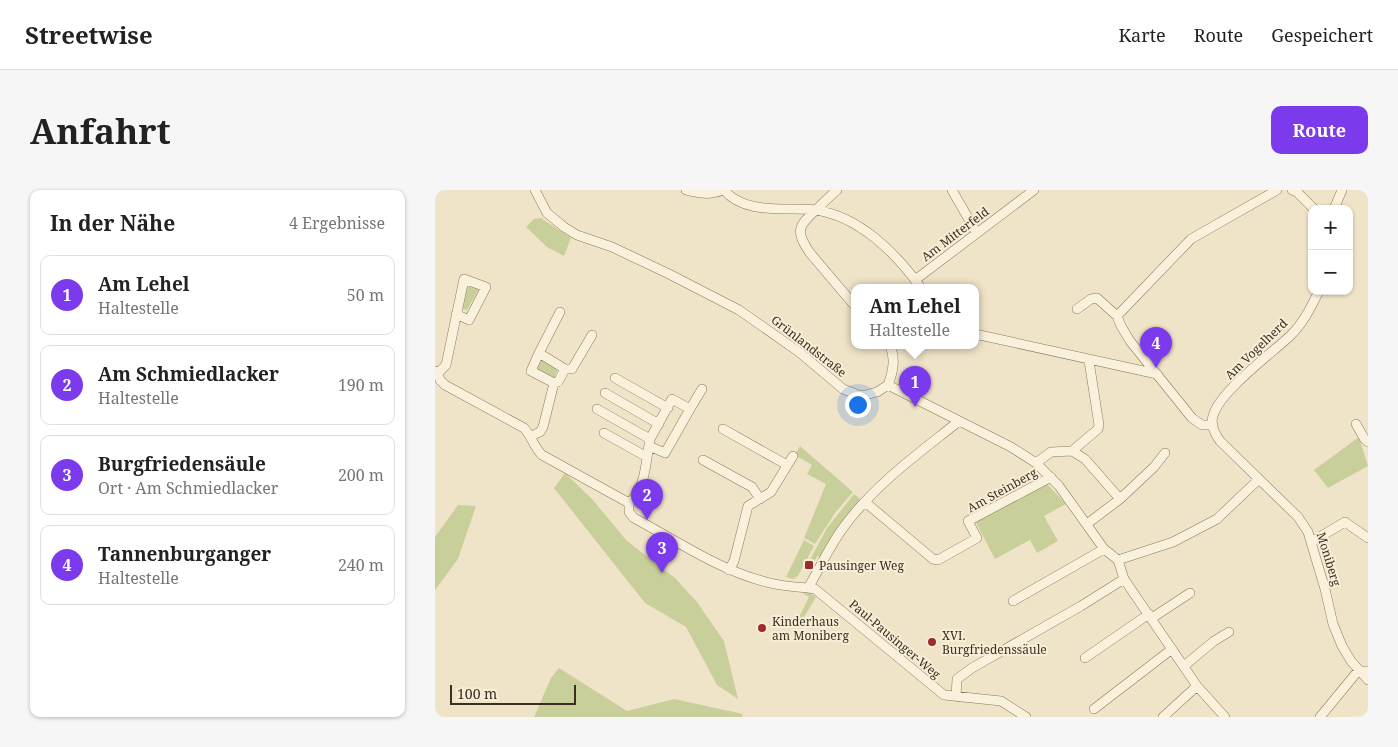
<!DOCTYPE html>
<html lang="de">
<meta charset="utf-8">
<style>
:root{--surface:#fff;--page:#f6f6f6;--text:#222;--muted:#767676;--line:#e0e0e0;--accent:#7c3aed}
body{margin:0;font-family:"Noto Serif",serif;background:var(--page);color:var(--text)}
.controls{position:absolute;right:15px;top:15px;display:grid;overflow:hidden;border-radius:10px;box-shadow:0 1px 4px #0004}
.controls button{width:45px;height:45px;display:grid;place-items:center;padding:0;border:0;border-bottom:1px solid var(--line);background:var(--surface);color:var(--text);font:25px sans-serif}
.scale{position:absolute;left:15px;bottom:12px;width:126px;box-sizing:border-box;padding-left:5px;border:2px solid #3d2e20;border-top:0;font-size:14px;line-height:18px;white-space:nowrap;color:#3d2e20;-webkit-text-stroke:4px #f7eed8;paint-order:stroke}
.you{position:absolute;left:422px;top:214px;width:18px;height:18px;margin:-12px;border:4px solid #fff;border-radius:50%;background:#1a73e8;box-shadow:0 0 0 8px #1a73e833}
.badge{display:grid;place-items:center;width:32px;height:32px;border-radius:50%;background:var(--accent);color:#fff;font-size:16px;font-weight:700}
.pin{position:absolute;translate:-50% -41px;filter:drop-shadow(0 1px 2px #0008)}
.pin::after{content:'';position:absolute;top:26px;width:18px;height:15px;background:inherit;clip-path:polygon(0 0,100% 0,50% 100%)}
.popup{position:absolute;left:416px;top:94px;width:128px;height:65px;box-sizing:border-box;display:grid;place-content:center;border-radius:10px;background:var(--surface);filter:drop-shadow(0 1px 4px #0005);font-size:16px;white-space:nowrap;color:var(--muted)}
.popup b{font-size:19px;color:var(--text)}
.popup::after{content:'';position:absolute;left:50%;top:100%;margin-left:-10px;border:10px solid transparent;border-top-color:var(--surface)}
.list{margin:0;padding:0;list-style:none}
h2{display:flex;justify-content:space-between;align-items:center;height:65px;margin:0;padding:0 20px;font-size:21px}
h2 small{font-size:16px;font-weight:400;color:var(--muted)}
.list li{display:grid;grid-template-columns:32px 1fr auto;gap:15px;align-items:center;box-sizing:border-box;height:80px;margin:0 10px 10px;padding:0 10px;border:1px solid var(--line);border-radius:10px}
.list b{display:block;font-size:19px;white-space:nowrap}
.list p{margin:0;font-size:16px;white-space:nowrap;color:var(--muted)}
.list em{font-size:16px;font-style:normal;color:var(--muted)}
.map{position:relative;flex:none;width:933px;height:527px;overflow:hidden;border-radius:10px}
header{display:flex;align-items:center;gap:30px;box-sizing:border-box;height:70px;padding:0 25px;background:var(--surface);border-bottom:1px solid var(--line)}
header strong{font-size:24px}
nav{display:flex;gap:28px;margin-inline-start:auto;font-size:18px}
.intro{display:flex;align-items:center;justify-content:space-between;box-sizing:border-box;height:120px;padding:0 30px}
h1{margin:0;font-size:35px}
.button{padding:12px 22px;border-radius:10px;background:var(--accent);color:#fff;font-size:18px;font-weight:700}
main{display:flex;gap:30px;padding:0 30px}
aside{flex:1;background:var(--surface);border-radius:10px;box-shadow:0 1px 4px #0004}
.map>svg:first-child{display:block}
.green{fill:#c9cf9b}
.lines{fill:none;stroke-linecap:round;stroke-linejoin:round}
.minor-casing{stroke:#8d765c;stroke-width:10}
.minor{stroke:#faf1dc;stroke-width:9}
.poi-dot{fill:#9e2a2b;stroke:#f7eed8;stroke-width:2}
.labels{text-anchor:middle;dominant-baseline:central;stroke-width:4;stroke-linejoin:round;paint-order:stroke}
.street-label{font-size:12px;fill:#3d2e20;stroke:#f7eed8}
.poi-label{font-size:12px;fill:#3d2e20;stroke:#f7eed8;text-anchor:start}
</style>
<header>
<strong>Streetwise</strong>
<nav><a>Karte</a><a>Route</a><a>Gespeichert</a></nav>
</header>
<div class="intro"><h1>Anfahrt</h1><a class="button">Route</a></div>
<main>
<aside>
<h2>In der Nähe<small>4 Ergebnisse</small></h2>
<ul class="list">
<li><span class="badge">1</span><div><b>Am Lehel</b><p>Haltestelle</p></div><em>50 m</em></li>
<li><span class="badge">2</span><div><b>Am Schmiedlacker</b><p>Haltestelle</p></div><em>190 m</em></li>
<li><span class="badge">3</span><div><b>Burgfriedensäule</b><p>Ort · Am Schmiedlacker</p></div><em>200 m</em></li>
<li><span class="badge">4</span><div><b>Tannenburganger</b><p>Haltestelle</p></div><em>240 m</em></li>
</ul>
</aside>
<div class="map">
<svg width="933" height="527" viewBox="0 0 933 527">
<rect width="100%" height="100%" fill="#f0e4c8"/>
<path class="green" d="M106,28L136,48L129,66L112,57L91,37L99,29Z
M31,96L44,99L32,120L26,118Z
M107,170L123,179L119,188L102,179Z
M924,247L933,276L893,298L879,280Z
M365,256L418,302L400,323L380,354L369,348L391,294L372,284L377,275L360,265Z
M130,283L157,309L192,351L240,388L262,412L289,451L303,509L282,495L251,437L210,413L119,298Z
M612,294L631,314L609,326L623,351L602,363L595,350L560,369L540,331Z
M419,304L426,310L400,342L386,367L382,366L376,379L371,377L392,338Z
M23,315L41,316L23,369L0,400V347Z
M369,350L379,356L363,386L358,389L351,387Z
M368,401L377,402L376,404L381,407L368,429L364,427L374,407L369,404Z
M124,478L192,521L239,509L308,524L307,527H99L116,488Z"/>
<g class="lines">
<g class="minor-casing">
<path id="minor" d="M100,0L112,23L129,37L142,45L177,57L234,84L304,120L364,162L408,199L426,206L442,202L453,195
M251,0C265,4 275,5 288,0
M289,0C310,25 351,17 380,20C424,26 461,63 486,98
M402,0C395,6 388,13 381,20C363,36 360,41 375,63L420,116
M517,0L541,42
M857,0L862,2L879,19
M899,19L907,0
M480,90L599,0
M884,101C876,117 868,134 855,146C836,164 784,202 778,226C775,235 780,244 785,251L863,327L873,342L890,399L898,434L907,456L916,471L933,490
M642,119L656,109L662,108L682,126
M540,144L722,184
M104,163L125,122
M130,179H137L157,145
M0,181L3,183L5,190L10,195L89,238C97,247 99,257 107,265L194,313V322L199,328C242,351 284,380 331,392C345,396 359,397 373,398C385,378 394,357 408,338C439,295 483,264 524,231
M3,183L11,175L29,89L51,97L34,130L21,124
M180,188L233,218
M453,195L576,257L601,273L624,296L669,359L683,370L689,389L762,496L790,527
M453,195C458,182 461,169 455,156
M170,203L224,234
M162,219L215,249
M255,219L267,199
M921,234L929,248L933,252
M778,235H767L757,228L695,151L686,136L682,126L756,49L842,0
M288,239L352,275
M169,243L212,267
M96,246L105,242L108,237L119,193L123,192L130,179L104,163L96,181L119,193
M637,261L663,239L664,235L654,171
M268,270L317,297L325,309
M601,273L616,262L637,261L650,269L685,309L652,334
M685,309L719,277L730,263
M430,312L498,369L503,370L542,348L533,331L616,287
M194,313C211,299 211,269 215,249L237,209L255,219L230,263L214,256
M910,332L933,348
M876,352L910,332
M683,370L738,352L782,329L824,289
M294,380L299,371L313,316L336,302L358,266
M373,398L380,399L509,505L566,511L591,527
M578,411L669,359
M717,428L755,403
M650,468L714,424
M749,476L779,451L794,442
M521,507L522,489L537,478L646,416L689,389
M659,519L737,459
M728,527L762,496
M885,527L923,481H933"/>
</g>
<use href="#minor" class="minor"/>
</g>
<g class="poi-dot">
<rect x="369" y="370" width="10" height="10" rx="2.5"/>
<circle cx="327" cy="438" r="5"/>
<circle cx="497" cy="452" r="5"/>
</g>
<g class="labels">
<g class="street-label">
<text transform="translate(520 44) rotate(-37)">Am Mitterfeld</text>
<text transform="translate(374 156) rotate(38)">Grünlandstraße</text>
<text transform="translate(821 159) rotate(-44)">Am Vogelherd</text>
<text transform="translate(567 300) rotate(-29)">Am Steinberg</text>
<text transform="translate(894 369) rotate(73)">Moniberg</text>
<text transform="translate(460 449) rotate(40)">Paul-Pausinger-Weg</text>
</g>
<g class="poi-label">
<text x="384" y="375">Pausinger Weg</text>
<text x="337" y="431">Kinderhaus<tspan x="337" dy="14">am Moniberg</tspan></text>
<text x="507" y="445">XVI.<tspan x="507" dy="14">Burgfriedenssäule</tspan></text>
</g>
</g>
</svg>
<div class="controls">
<button>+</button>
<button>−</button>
</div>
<div class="scale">100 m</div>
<div class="you"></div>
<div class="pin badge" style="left:480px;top:217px">1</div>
<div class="popup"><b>Am Lehel</b>Haltestelle</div>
<div class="pin badge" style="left:212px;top:330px">2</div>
<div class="pin badge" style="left:227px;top:383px">3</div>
<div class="pin badge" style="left:721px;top:178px">4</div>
</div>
</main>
